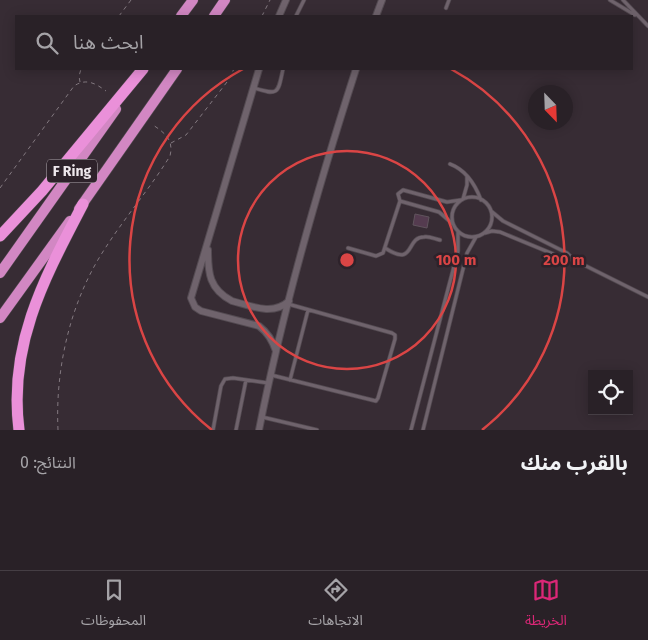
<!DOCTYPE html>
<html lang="ar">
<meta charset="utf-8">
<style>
:root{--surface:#292127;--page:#352e33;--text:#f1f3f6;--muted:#a5a3a7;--line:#453e44;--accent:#db2777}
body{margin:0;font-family:"Fira Sans","Noto Sans Arabic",sans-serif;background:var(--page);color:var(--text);direction:rtl}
.controls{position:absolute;right:15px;bottom:15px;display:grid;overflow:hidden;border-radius:0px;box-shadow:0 2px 12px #0003}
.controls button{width:45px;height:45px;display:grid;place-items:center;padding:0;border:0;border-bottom:1px solid var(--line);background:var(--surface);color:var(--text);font:25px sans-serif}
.compass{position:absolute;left:528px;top:85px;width:45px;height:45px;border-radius:50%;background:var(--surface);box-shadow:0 2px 12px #0003;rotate:157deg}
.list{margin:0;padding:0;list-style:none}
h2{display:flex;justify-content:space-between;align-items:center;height:65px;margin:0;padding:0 20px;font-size:21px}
h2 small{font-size:16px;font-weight:400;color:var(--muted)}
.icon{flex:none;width:28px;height:28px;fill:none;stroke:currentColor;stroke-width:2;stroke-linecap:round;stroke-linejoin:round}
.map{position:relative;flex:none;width:648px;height:430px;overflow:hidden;direction:ltr}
.search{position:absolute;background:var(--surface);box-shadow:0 2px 12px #0003;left:15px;right:15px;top:15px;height:55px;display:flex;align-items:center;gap:12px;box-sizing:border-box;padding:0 18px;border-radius:0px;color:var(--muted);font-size:19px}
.sheet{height:140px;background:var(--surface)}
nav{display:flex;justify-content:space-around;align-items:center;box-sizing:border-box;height:70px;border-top:1px solid var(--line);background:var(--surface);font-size:14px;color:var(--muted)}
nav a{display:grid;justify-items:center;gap:2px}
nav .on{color:var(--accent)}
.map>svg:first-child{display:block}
.building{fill:#543b4f;stroke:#60545d}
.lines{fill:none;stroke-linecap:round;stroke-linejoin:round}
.service-casing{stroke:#544b52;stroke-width:4.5}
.minor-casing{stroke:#544b52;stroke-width:8}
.trunk-casing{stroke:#544b52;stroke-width:11}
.motorway-casing{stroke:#544b52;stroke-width:12}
.path{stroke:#837980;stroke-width:1;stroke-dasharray:4 4;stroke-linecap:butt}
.service{stroke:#6f636c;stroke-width:3}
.minor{stroke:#6f636c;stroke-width:6}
.trunk{stroke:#d287c3;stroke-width:10}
.motorway{stroke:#ea90d9;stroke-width:11}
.ring{fill:none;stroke:#da4545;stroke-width:2.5}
.labels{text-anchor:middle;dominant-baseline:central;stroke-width:5;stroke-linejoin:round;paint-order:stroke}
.shield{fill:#2d222a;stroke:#b4acb2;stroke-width:1}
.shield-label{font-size:14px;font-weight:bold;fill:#eee7ec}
.centre{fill:#da4545;stroke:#2d222a;stroke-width:2.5}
.ring-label{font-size:15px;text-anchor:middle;font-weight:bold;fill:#da4545;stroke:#2d222a;stroke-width:5;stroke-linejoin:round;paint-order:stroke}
</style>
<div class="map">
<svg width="648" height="430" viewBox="0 0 648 430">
<rect width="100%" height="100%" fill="#372c34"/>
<path class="building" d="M415,214L429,217L427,228L413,225Z"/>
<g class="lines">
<g class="service-casing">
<path id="service" d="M610,0L635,15
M623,0L648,26
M446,8L449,0
M296,16L304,0
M254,88C279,96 278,93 283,69
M450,164C466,170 475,184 481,200
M452 217a20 20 0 1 1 40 0a20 20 0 1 1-40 0Z
M463,199L467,185V176
M491,211L503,221L567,253L573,259
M453,224L439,212L400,201L398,194L403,190L447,202L461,200
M485,233L492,231L500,232L563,258L574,260L648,297
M348,248L376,256L383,253L400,201
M385,248C416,268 405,237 424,237C429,236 435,239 440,240
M271,375L376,401L378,398L395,339V335L392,333L288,304
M290,380L308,310
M262,417L317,430
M213,430L221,386L225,379L233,378L268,383
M236,430L246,380
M411,430L458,251V232
M423,430L467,253L476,237"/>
</g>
<g class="minor-casing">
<path id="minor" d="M279,16L286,0
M376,16L382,0
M259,69L191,298L195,307L201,311L259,326C268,333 272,340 276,351
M208,250C208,273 209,289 232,301C251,306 273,316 289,301
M259,430C283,308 318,187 356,69"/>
</g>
<g class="trunk-casing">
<path id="trunk" d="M181,16L193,0
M214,16L225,0
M79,209L177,69
M0,273L116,109
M0,318L70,221"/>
</g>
<g class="motorway-casing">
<path id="motorway" d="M0,236L42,191L143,69
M19,430C8,344 45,277 83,204"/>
</g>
<path class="path" d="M119,16L131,0
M262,16L270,0
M80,82L79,76L81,69
M171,143L186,135L227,82L234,69
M0,188L74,86C86,78 95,83 106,91
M58,430C55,367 71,299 106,247C126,216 151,187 170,156C174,140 165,133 153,125"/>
<use href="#service" class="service"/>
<use href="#minor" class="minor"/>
<use href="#trunk" class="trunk"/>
<use href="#motorway" class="motorway"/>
</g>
<g class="ring">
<circle cx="347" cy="260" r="109"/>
<path d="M212 430A217 217 0 0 1 243 69M451 69A217 217 0 0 1 482 430"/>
</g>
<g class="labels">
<rect class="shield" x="47" y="159.5" width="50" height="23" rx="4"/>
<g class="shield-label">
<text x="72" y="171">F Ring</text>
</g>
</g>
<circle cx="347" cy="260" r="8" class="centre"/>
<g class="ring-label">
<text x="456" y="265">100 m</text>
<text x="564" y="265">200 m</text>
</g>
</svg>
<div class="controls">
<button><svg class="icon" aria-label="locate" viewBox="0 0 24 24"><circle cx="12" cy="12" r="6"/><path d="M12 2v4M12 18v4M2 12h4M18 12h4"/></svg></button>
</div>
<svg class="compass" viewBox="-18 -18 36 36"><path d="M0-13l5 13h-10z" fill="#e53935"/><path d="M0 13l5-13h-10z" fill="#a5a3a7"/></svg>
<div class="search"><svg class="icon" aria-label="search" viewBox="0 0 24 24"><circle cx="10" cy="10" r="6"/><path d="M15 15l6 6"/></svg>ابحث هنا</div>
</div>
<section class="sheet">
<h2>بالقرب منك<small>النتائج: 0</small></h2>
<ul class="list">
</ul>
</section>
<nav>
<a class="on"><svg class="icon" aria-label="map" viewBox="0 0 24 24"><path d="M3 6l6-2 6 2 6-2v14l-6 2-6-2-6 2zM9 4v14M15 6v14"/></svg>الخريطة</a>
<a><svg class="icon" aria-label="directions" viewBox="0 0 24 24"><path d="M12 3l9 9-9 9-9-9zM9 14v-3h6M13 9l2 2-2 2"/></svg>الاتجاهات</a>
<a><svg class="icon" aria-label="saved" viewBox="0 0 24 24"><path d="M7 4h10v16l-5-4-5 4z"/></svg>المحفوظات</a>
</nav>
